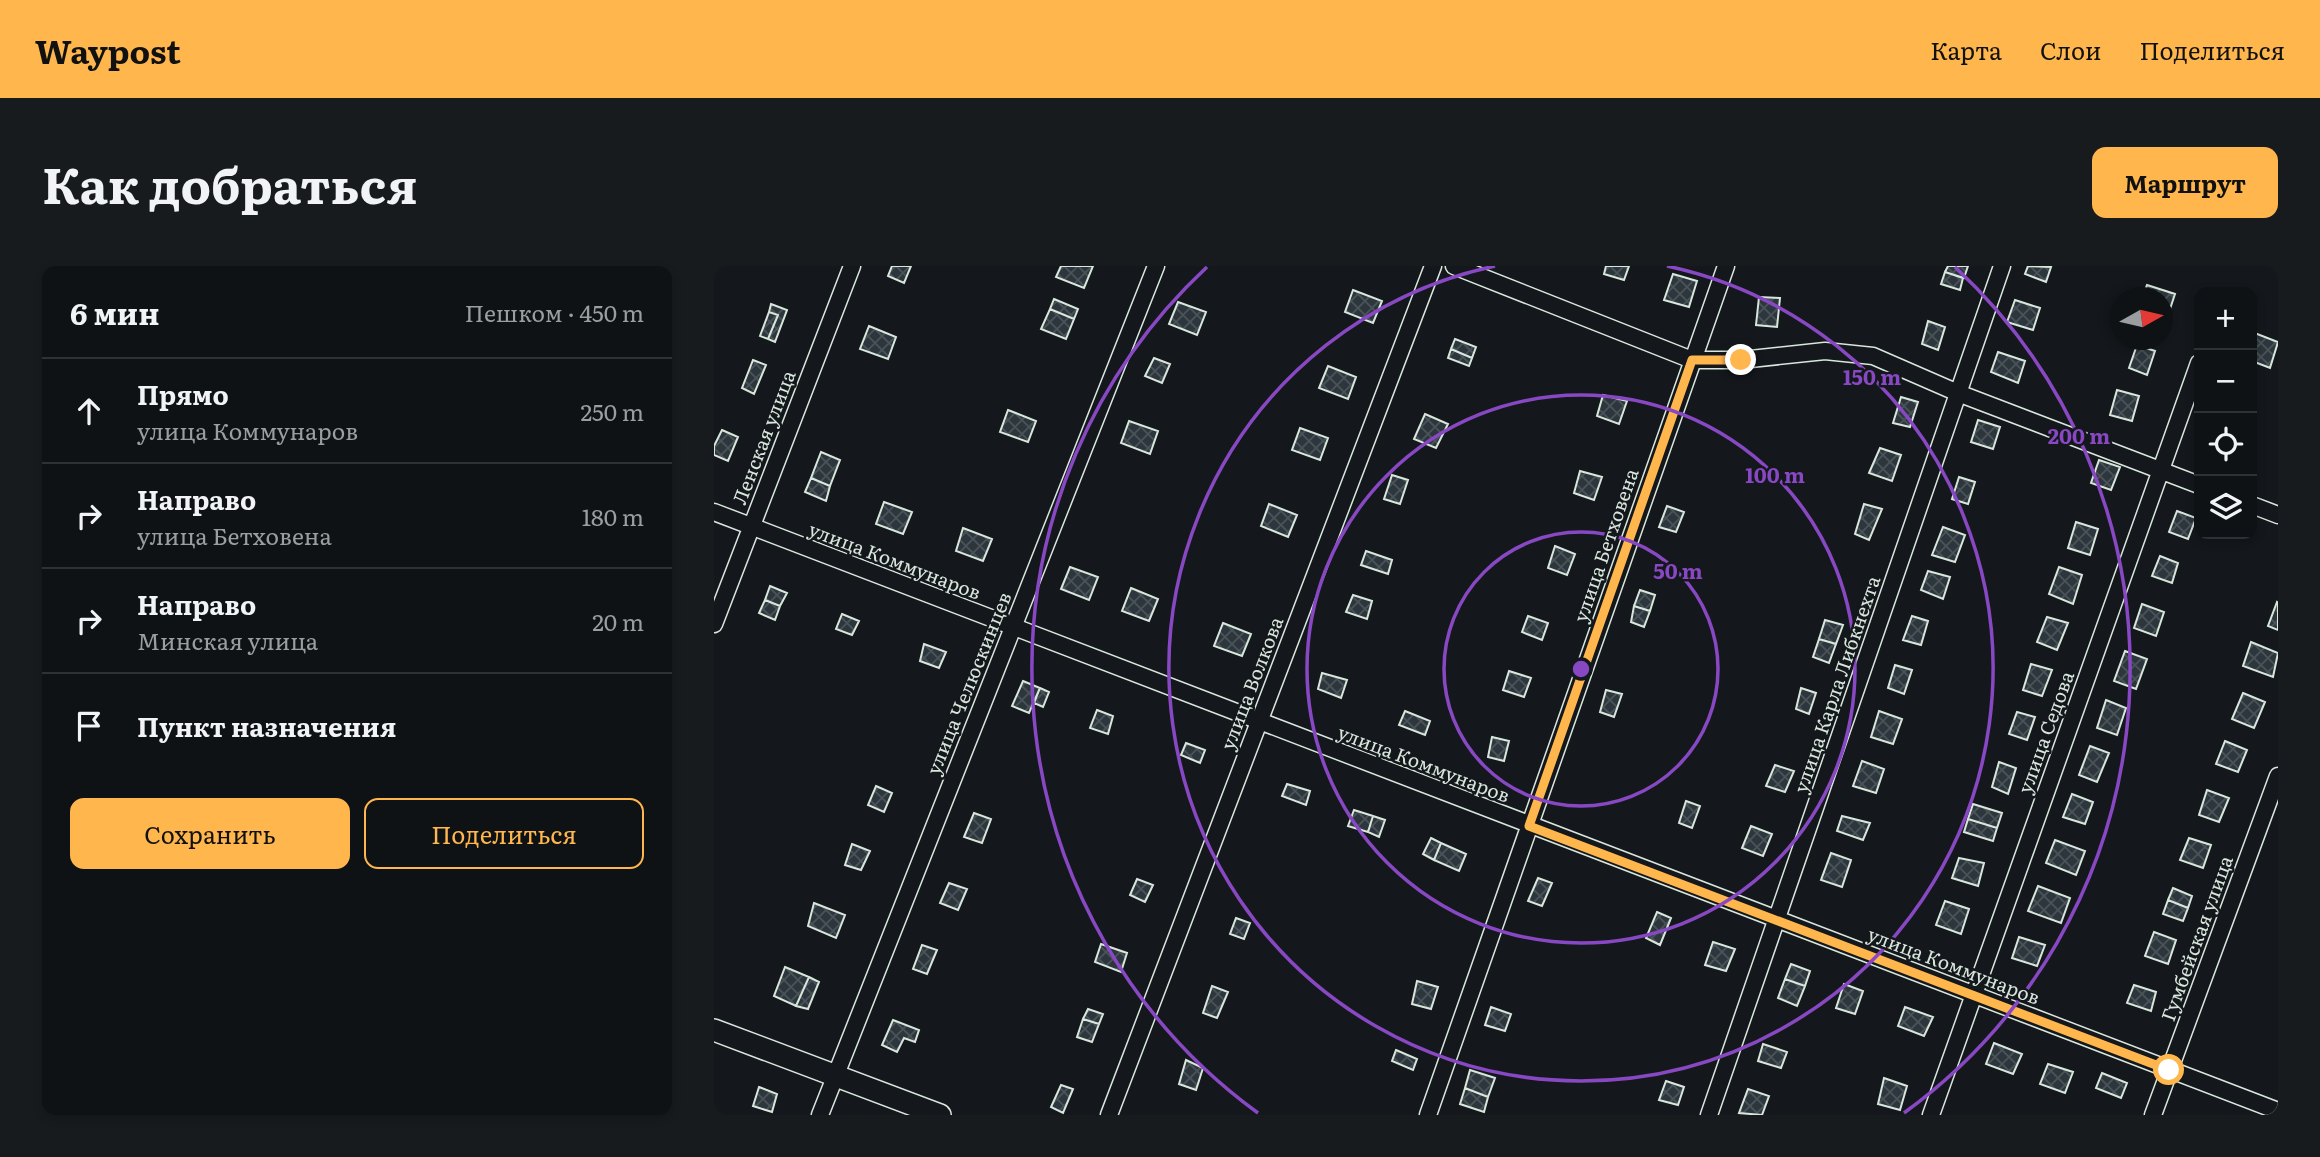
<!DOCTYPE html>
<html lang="ru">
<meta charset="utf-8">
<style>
:root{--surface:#0f1215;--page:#181b1e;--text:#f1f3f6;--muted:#9b9ea0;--line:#2f3234;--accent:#ffb74d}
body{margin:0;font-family:Literata,serif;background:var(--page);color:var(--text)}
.controls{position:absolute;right:21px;top:21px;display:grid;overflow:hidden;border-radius:14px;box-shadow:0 4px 10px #0003}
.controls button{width:63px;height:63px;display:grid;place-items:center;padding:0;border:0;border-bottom:2px solid var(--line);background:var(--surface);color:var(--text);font:35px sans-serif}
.compass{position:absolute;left:1396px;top:21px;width:63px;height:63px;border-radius:50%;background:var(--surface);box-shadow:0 4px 10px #0003;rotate:82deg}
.stop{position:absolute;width:21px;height:21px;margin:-16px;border:5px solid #ffb74d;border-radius:50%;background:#fff}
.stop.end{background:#ffb74d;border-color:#fff;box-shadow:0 2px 7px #0008}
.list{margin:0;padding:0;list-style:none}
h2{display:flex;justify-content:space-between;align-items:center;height:91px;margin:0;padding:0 28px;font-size:30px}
h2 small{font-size:23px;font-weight:400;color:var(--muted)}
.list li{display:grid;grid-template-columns:46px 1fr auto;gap:21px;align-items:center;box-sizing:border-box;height:105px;padding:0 28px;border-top:2px solid var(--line)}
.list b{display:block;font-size:26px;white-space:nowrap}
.list p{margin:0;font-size:23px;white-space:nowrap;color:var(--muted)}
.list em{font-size:23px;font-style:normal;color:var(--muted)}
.actions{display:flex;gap:14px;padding:21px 28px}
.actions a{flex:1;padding:16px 0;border:2px solid var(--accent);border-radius:14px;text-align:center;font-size:24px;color:var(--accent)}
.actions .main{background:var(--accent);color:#111}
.icon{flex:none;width:38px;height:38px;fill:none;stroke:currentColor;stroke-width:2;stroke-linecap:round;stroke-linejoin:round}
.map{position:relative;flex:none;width:1564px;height:849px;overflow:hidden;border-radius:14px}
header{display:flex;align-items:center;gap:42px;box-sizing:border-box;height:98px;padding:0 35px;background:var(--accent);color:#111}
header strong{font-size:33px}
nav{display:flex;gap:38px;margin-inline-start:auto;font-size:24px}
.intro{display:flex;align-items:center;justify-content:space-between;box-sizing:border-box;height:168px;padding:0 42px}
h1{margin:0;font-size:49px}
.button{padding:18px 32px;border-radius:14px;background:var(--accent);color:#111;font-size:24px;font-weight:700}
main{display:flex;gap:42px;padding:0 42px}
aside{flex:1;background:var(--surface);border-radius:14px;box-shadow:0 4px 10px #0003}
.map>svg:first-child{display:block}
.building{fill:url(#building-cross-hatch);stroke:#d8e6dc;stroke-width:2}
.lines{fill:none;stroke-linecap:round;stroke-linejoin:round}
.minor-casing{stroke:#d8e6dc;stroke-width:19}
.tertiary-casing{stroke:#d8e6dc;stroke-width:24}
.minor{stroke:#14181c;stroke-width:16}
.tertiary{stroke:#14181c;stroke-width:21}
.route{stroke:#ffb74d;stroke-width:9}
.ring{fill:none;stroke:#8948c3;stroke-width:3.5}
.labels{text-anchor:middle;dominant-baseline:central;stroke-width:5;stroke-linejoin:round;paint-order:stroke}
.street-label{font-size:19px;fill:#d8e6dc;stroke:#14181c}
.centre{fill:#8948c3;stroke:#14181c;stroke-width:3.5}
.ring-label{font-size:21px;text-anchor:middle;font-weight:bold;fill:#8948c3;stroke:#14181c;stroke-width:5;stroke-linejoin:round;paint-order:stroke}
</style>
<header>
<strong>Waypost</strong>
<nav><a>Карта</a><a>Слои</a><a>Поделиться</a></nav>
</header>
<div class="intro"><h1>Как добраться</h1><a class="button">Маршрут</a></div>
<main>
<aside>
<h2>6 мин<small>Пешком · 450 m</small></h2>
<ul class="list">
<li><svg class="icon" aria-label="ahead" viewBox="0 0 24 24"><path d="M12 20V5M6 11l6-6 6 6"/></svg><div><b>Прямо</b><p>улица Коммунаров</p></div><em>250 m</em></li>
<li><svg class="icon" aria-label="right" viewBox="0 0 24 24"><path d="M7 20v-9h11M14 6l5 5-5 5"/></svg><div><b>Направо</b><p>улица Бетховена</p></div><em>180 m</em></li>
<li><svg class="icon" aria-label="right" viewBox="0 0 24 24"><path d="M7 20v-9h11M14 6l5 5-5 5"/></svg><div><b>Направо</b><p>Минская улица</p></div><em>20 m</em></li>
<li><svg class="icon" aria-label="arrive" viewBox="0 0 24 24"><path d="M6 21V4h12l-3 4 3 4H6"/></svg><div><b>Пункт назначения</b></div></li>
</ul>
<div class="actions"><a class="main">Сохранить</a><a>Поделиться</a></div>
</aside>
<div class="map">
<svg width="1564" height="849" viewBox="0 0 1564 849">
<defs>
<pattern id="building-cross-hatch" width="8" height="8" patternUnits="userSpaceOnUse" patternTransform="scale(1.75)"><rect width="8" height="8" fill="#2c363c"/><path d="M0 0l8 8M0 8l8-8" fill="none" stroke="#4a5358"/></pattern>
</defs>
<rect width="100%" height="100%" fill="#14181c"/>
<path class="building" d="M178,0H197L190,17L174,10Z
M347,0H379L370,22L342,11Z
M892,0H915L910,14L890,8Z
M1234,0H1254L1250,12L1231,6Z
M1314,0L1337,1L1332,16L1311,8Z
M1231,6L1249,12L1246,24L1227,18Z
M959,8L983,15L975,41L950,34Z
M1433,19L1461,28L1451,58L1448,57V32H1428Z
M639,24L668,35L659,57L631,46Z
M1045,31L1066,32L1063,61L1042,59Z
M340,33L364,43L360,53L336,43Z
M1301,34L1326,42L1319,64L1293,56Z
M464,36L492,46L483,69L455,58Z
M57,38L73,44L61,76L54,73L64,49L55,46Z
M336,43L360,53L352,73L327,63Z
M55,46L64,49L54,73L46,70Z
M1214,55L1231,61L1224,84L1208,78Z
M155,60L182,71L174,93L146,83Z
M1538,66L1564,76L1556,102L1538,95Z
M741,73L762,81L758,92L737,83Z
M1423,79L1441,85L1433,109L1415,102Z
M737,83L758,92L755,100L734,92Z
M1284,86L1311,95L1304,117L1277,106Z
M440,92L456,98L448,117L431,110Z
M39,94L52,99L40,128L28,122Z
M614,100L642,111L634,133L605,122Z
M1403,124L1425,130L1418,155L1396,149Z
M889,129L913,135L905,158L883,150Z
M1187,131L1204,136L1196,161L1179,157Z
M294,144L322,155L314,176L286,166Z
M711,148L734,158L722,182L700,173Z
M1264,154L1286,161L1279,183L1257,176Z
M415,155L444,165L436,188L407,177Z
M586,162L614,172L606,194L578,184Z
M8,164L24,171L14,195L0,189V180Z
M1166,182L1187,189L1178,215L1155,207Z
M107,186L126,194L116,220L97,212Z
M1385,194L1406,201L1397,224L1377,217Z
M866,205L888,211L880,234L860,227Z
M678,209L694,214L686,238L670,233Z
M1245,211L1261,216L1254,238L1238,233Z
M97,212L116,220L112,235L91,226Z
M170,236L198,246L189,268L162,258Z
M555,238L583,249L574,271L547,260Z
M1150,238L1168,243L1155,274L1141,268Z
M953,240L970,246L962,266L945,261Z
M1463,245L1482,252L1474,273L1455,266Z
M1362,256L1384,263L1376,289L1354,282Z
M1229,261L1251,269L1241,296L1218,289Z
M249,262L278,273L269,295L242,285Z
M841,280L861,288L853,309L834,302Z
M652,285L678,294L674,308L647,299Z
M1446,290L1464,297L1458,317L1438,310Z
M356,301L384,311L375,334L347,323Z
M1345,301L1368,309L1359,338L1335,328Z
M1214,305L1236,311L1229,333L1207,324Z
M56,320L73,327L66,340L51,334Z
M417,322L444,333L435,355L408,345Z
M926,324L941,329L936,345L920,340Z
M639,329L658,335L653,353L632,346Z
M51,334L66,340L61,354L45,347Z
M1563,336L1564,337V364L1554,360Z
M1428,338L1450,346L1442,370L1420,362Z
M920,340L936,345L930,361L917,356Z
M128,348L145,355L138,369L122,363Z
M814,350L834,357L828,374L808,366Z
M1198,350L1214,355L1207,379L1189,374Z
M1333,351L1354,357L1343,384L1323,376Z
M1111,354L1129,359L1122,378L1105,373Z
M509,357L537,368L528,390L500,380Z
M1105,373L1122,378L1115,397L1099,391Z
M1537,376L1564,387L1559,411L1529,400Z
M210,378L232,386L225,402L206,395Z
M1411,385L1433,393L1422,423L1400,415Z
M1317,398L1338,404L1328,430L1309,424Z
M1181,399L1198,404L1190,428L1174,422Z
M795,405L817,412L810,431L789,424Z
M608,407L633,414L627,432L604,423Z
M309,415L326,422L315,447L298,440Z
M326,422L335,426L329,441L320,437Z
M1087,422L1102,427L1095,448L1082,443Z
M892,424L908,428L900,451L886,446Z
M1529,427L1551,436L1540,462L1518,453Z
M1392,434L1412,442L1403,469L1383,462Z
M383,444L399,450L394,468L376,462Z
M691,445L716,455L711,469L685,459Z
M1165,445L1188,453L1179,478L1157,471Z
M1303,446L1321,451L1313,474L1295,468Z
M778,471L795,475L790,495L774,491Z
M1511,475L1533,484L1524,506L1502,498Z
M472,477L491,484L486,497L467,489Z
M1376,480L1395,487L1383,516L1365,509Z
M1148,495L1170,503L1162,527L1139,520Z
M1285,496L1302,502L1294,528L1278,521Z
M1061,499L1080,505L1071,526L1052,520Z
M573,518L596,525L592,539L568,530Z
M162,520L178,527L170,546L154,539Z
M1493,524L1515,532L1505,556L1485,549Z
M1358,528L1379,536L1371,558L1349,551Z
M972,535L986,540L978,562L965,557Z
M1259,538L1288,547L1283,562L1254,553Z
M640,544L659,550L654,566L634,560Z
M260,547L277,553L268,577L250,571Z
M659,550L671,554L665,571L654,566Z
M1128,550L1156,557L1149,574L1123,565Z
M1254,553L1283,562L1279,575L1250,566Z
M1037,560L1058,568L1049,590L1028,582Z
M717,572L727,577L720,594L709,588Z
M1475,572L1497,579L1489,602L1466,594Z
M1341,574L1371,585L1362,609L1332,597Z
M727,577L752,588L745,605L720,594Z
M138,578L156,585L147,604L131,599Z
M1117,587L1137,594L1128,621L1107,614Z
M1245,592L1270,597L1264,620L1238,612Z
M824,612L838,617L828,640L814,635Z
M423,613L439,619L431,636L416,629Z
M235,617L253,623L244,644L226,637Z
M1324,620L1356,632L1347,657L1314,645Z
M1459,622L1478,630L1474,642L1454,634Z
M1454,634L1474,642L1469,655L1449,648Z
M1231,635L1255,643L1247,668L1222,659Z
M100,637L131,649L122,672L94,660Z
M943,646L957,652L946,679L932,672Z
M522,652L536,657L530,673L516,668Z
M1440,666L1462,674L1454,698L1431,690Z
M1305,671L1331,679L1323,700L1298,692Z
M999,676L1021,683L1012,705L991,699Z
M387,678L413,687L407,706L381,696Z
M208,679L223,684L213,708L199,703Z
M1077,698L1096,705L1091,720L1071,713Z
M71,701L95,711L82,740L60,730Z
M95,711L105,716L94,743L82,740Z
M1071,713L1091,720L1083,740L1064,732Z
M703,715L724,721L717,743L698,738Z
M1130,718L1149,725L1141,748L1122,742Z
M1420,719L1442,726L1437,745L1413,737Z
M498,720L514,726L503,752L489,747Z
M777,741L797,748L791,765L771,759Z
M1191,741L1219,751L1210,770L1184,760Z
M374,743L389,748L385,758L369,753Z
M369,753L385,758L378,776L363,771Z
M179,754L205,764L201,776L190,772L183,786L168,779Z
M1280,777L1308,788L1299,808L1272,798Z
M1049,778L1073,786L1067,802L1044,795Z
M682,784L703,793L699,804L678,795Z
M472,794L489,802L482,824L465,818Z
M1334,798L1359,806L1351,827L1326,818Z
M756,804L781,812L774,831L751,822Z
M1388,807L1413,817L1407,832L1382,822Z
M1170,812L1193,820L1186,844L1164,838Z
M952,815L970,821L964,839L945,834Z
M347,819L359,823L349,847L337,841Z
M45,821L63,828L58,846L39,840Z
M751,822L774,831L770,846L746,838Z
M1034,823L1055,830L1048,849L1025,847Z"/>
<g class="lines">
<g class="minor-casing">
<path id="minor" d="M740,0L978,94H1027L1111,85L1159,90L1244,127L1485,219
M1538,239L1564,249
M0,246L1564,845
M0,358L138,0
M106,849L442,0
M395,849L719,0
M714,849L1012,0
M995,849L1288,0
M1217,849L1485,97
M1439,849L1564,510"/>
</g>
<g class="tertiary-casing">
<path id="tertiary" d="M0,764L226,849"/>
</g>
<use href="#minor" class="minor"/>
<use href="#tertiary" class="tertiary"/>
</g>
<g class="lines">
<path class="route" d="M1027,94H978L815,560L1455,804"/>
</g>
<g class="ring">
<circle cx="867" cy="403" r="137"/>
<circle cx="867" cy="403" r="274"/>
<path d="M953 0A412 412 0 1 1 781 0"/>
<path d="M544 847A549 549 0 0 1 493 1M1241 1A549 549 0 0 1 1190 847"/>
</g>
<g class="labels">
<g class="street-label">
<text transform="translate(49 171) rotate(-69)">Ленская улица</text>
<text transform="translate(891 279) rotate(-71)">улица Бетховена</text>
<text transform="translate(181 294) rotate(21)">улица Коммунаров</text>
<text transform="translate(254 417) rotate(-68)">улица Челюскинцев</text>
<text transform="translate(537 417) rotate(-69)">улица Волкова</text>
<text transform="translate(1122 418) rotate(-71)">улица Карла Либкнехта</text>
<text transform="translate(1331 466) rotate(-70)">улица Седова</text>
<text transform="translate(710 497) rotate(21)">улица Коммунаров</text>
<text transform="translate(1482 672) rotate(-70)">Гумбейская улица</text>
<text transform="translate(1240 699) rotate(21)">улица Коммунаров</text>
</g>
</g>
<circle cx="867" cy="403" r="10" class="centre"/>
<g class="ring-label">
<text x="1158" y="119">150 m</text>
<text x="1365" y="178">200 m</text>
<text x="1061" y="217">100 m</text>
<text x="964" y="313">50 m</text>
</g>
</svg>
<div class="controls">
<button>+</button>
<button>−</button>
<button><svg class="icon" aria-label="locate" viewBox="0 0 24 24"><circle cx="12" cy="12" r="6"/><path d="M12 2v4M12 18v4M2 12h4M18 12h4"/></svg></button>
<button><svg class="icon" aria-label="layers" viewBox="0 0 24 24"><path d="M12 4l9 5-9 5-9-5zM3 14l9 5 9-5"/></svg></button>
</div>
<svg class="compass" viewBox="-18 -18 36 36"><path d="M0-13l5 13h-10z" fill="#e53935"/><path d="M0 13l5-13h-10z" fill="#9b9ea0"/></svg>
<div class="stop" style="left:1455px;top:804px"></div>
<div class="stop end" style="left:1027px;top:94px"></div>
</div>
</main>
